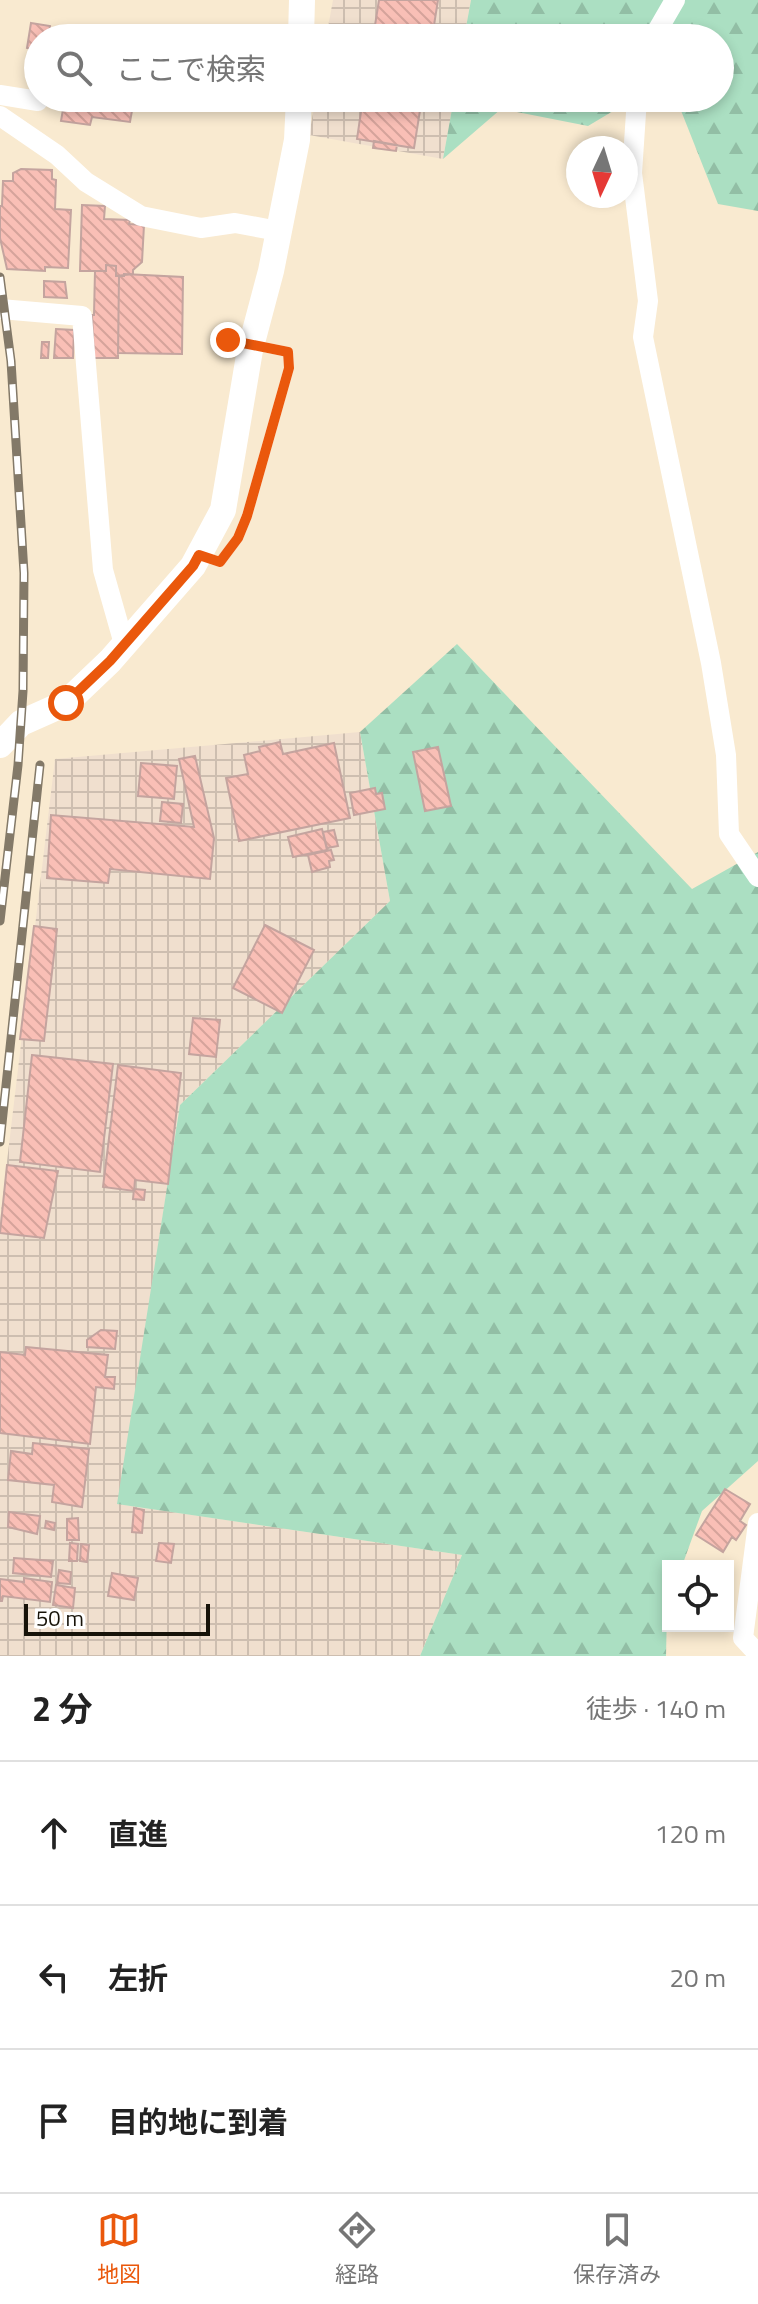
<!DOCTYPE html>
<html lang="ja">
<meta charset="utf-8">
<style>
:root{--surface:#fff;--page:#f6f6f6;--text:#222;--muted:#767676;--line:#e0e0e0;--accent:#ea580c}
body{margin:0;font-family:"Titillium Web","Noto Sans JP",sans-serif;background:var(--page);color:var(--text)}
.controls{position:absolute;right:24px;bottom:24px;display:grid;overflow:hidden;border-radius:0px;box-shadow:0 4px 12px #0003}
.controls button{width:72px;height:72px;display:grid;place-items:center;padding:0;border:0;border-bottom:2px solid var(--line);background:var(--surface);color:var(--text);font:40px sans-serif}
.compass{position:absolute;left:566px;top:136px;width:72px;height:72px;border-radius:50%;background:var(--surface);box-shadow:0 4px 12px #0003;rotate:184deg}
.scale{position:absolute;left:24px;bottom:20px;width:186px;box-sizing:border-box;padding-left:8px;border:4px solid #171309;border-top:0;font-size:22px;line-height:28px;white-space:nowrap;color:#171309;-webkit-text-stroke:6px #fff;paint-order:stroke}
.stop{position:absolute;width:24px;height:24px;margin:-18px;border:6px solid #ea580c;border-radius:50%;background:#fff}
.stop.end{background:#ea580c;border-color:#fff;box-shadow:0 2px 8px #0008}
.list{margin:0;padding:0;list-style:none}
h2{display:flex;justify-content:space-between;align-items:center;height:104px;margin:0;padding:0 32px;font-size:34px}
h2 small{font-size:26px;font-weight:400;color:var(--muted)}
.list li{display:grid;grid-template-columns:52px 1fr auto;gap:24px;align-items:center;box-sizing:border-box;height:144px;padding:0 32px;border-top:2px solid var(--line)}
.list b{display:block;font-size:30px;white-space:nowrap}
.list em{font-size:26px;font-style:normal;color:var(--muted)}
.icon{flex:none;width:44px;height:44px;fill:none;stroke:currentColor;stroke-width:2;stroke-linecap:round;stroke-linejoin:round}
.map{position:relative;flex:none;width:758px;height:1656px;overflow:hidden}
.search{position:absolute;background:var(--surface);box-shadow:0 4px 12px #0003;left:24px;right:24px;top:24px;height:88px;display:flex;align-items:center;gap:20px;box-sizing:border-box;padding:0 28px;border-radius:44px;color:var(--muted);font-size:30px}
.sheet{height:536px;background:var(--surface)}
nav{display:flex;justify-content:space-around;align-items:center;box-sizing:border-box;height:112px;border-top:2px solid var(--line);background:var(--surface);font-size:22px;color:var(--muted)}
nav a{display:grid;justify-items:center;gap:4px}
nav .on{color:var(--accent)}
.map>svg:first-child{display:block}
.industrial{fill:url(#industrial-grid)}
.forest{fill:url(#forest-firs)}
.building{fill:url(#building-back-hatch);stroke:#c4a49f;stroke-width:2}
.lines{fill:none;stroke-linecap:round;stroke-linejoin:round}
.service{stroke:#fff;stroke-width:10}
.minor{stroke:#fff;stroke-width:20}
.tertiary{stroke:#fff;stroke-width:26}
.rail-casing{stroke:#837968;stroke-width:9}
.rail{stroke:#fff;stroke-width:6;stroke-dasharray:18;stroke-linecap:butt}
.route{stroke:#ea580c;stroke-width:10}
</style>
<div class="map">
<svg width="758" height="1656" viewBox="0 0 758 1656">
<defs>
<pattern id="industrial-grid" width="8" height="8" patternUnits="userSpaceOnUse" patternTransform="scale(2)"><rect width="8" height="8" fill="#f0dfce"/><path d="M0 4h8M4 0v8" fill="none" stroke="#cdbeb0"/></pattern>
<pattern id="forest-firs" width="22" height="20" patternUnits="userSpaceOnUse" patternTransform="scale(2)"><rect width="22" height="20" fill="#abdfc2"/><path d="M5 1l3.5 6h-7zM16 11l3.5 6h-7z" fill="#92bea5"/></pattern>
<pattern id="building-back-hatch" width="6" height="6" patternUnits="userSpaceOnUse" patternTransform="scale(2)"><rect width="6" height="6" fill="#f9bfb6"/><path d="M-1 5l2 2M0 0l6 6M5-1l2 2" fill="none" stroke="#d5a39b"/></pattern>
</defs>
<rect width="100%" height="100%" fill="#f9ead0"/>
<path class="industrial" d="M333,0H471L464,38H326Z
M316,98H454L443,159L309,135Z
M360,732L390,901L180,1105L118,1504L462,1555L420,1656H0V1220L55,759Z"/>
<path class="forest" d="M471,0H758V211L718,204L676,98H720V38H464Z
M454,98H635L588,126L501,109L443,159Z
M457,644L692,889L758,852V1461L702,1511L682,1566H668L666,1656H420L462,1555L117,1504L180,1105L390,901L360,732Z"/>
<path class="building" d="M379,0H438L432,38H373Z
M31,23L50,26L48,38H38V50L27,48Z
M65,98H94L133,105L130,122L92,117L90,125L61,121Z
M363,98H422L414,148L357,139Z
M374,141L397,145L396,151L373,148Z
M21,169L52,170V179L56,180L55,209L71,210L68,268L45,267V271L7,269L0,238V206H2L3,181H13V173Z
M82,205L105,206L104,219L130,220L129,224L144,225L142,262L133,270V274L116,276V266L106,265V271H80Z
M106,265L116,266V276H119L118,358H94L92,315H94L95,271H106Z
M124,274L183,277L182,354L118,353L119,276H124Z
M44,281L65,282L67,298L44,297Z
M56,329L74,330L73,358H54Z
M42,342H49L48,358H41Z
M280,742L283,754L334,743L350,818L239,841L226,778L248,774L244,755L260,751L259,747Z
M438,747L451,806L425,811L413,752Z
M195,756L214,838L210,879L110,869L108,883L47,878L51,815L194,827L179,759Z
M141,763L177,766L174,799L138,796Z
M375,788L376,794L382,793L385,809L354,815L350,793Z
M162,802L183,804L181,823L160,821Z
M322,829L327,850L293,857L288,837Z
M334,830L338,846L327,848L323,832Z
M331,850L334,860L329,861L330,867L312,872L308,855Z
M265,925L314,950L282,1013L233,988Z
M34,926L57,929L44,1041L20,1039Z
M193,1018L220,1020L216,1057L189,1054Z
M32,1055L113,1064L100,1172L20,1162Z
M118,1065L181,1073L168,1184L135,1180L134,1191L103,1187Z
M7,1165L58,1171L44,1238L0,1233Z
M134,1189L145,1190L144,1200L133,1199Z
M101,1330L117,1331L115,1349L87,1347V1340Z
M26,1347L108,1355L105,1377H115L114,1389L96,1387L90,1444L0,1433V1352L25,1355Z
M33,1443L89,1449L82,1507L52,1502L54,1485L8,1480L11,1451L32,1454Z
M725,1489L750,1504L740,1521L746,1525L736,1540L732,1537L723,1552L696,1535Z
M134,1508L144,1510L142,1533L132,1532Z
M9,1512L40,1516L37,1534L8,1527Z
M78,1518L79,1540H67V1519Z
M46,1521L55,1523L54,1530L45,1528Z
M70,1543L78,1544L77,1561H69Z
M159,1543L174,1544L171,1563L156,1561Z
M81,1544L89,1545L87,1562L80,1561Z
M14,1558L53,1561L51,1577L13,1573Z
M59,1570L71,1572L70,1584L57,1583Z
M112,1573L138,1578L134,1600L108,1596Z
M24,1578L52,1582L50,1602L3,1596L2,1601H0V1579L24,1582Z
M56,1585L75,1588L73,1608L53,1605Z"/>
<g class="lines">
<path class="service" d="M201,556L220,562L238,538L247,516L289,368L288,352L228,340"/>
<path class="minor" d="M653,38L675,0
M0,95L38,101
M637,98L632,173L648,301L643,337L711,663L726,755L729,834L758,877
M0,116L57,155L86,182L141,216L201,228L235,223L278,231
M0,309L82,316L103,570L124,644
M758,1523L743,1638L758,1654"/>
<path class="tertiary" d="M301,38L302,0
M0,745L21,723L66,703L110,661L193,566L223,510L250,350L271,271L297,140L299,98"/>
<g class="rail-casing">
<path id="rail" d="M0,277L11,361L24,573L23,691L18,765L0,921
M0,1142L40,765"/>
</g>
<use href="#rail" class="rail"/>
</g>
<g class="lines">
<path class="route" d="M66,703L110,661L193,566L199,555L220,562L238,538L247,516L289,368L288,352L228,340"/>
</g>
</svg>
<div class="controls">
<button><svg class="icon" aria-label="locate" viewBox="0 0 24 24"><circle cx="12" cy="12" r="6"/><path d="M12 2v4M12 18v4M2 12h4M18 12h4"/></svg></button>
</div>
<svg class="compass" viewBox="-18 -18 36 36"><path d="M0-13l5 13h-10z" fill="#e53935"/><path d="M0 13l5-13h-10z" fill="#767676"/></svg>
<div class="scale">50 m</div>
<div class="stop" style="left:66px;top:703px"></div>
<div class="stop end" style="left:228px;top:340px"></div>
<div class="search"><svg class="icon" aria-label="search" viewBox="0 0 24 24"><circle cx="10" cy="10" r="6"/><path d="M15 15l6 6"/></svg>ここで検索</div>
</div>
<section class="sheet">
<h2>2 分<small>徒歩 · 140 m</small></h2>
<ul class="list">
<li><svg class="icon" aria-label="ahead" viewBox="0 0 24 24"><path d="M12 20V5M6 11l6-6 6 6"/></svg><div><b>直進</b></div><em>120 m</em></li>
<li><svg class="icon" aria-label="left" viewBox="0 0 24 24"><path d="M17 20v-9H6M10 6l-5 5 5 5"/></svg><div><b>左折</b></div><em>20 m</em></li>
<li><svg class="icon" aria-label="arrive" viewBox="0 0 24 24"><path d="M6 21V4h12l-3 4 3 4H6"/></svg><div><b>目的地に到着</b></div></li>
</ul>
</section>
<nav>
<a class="on"><svg class="icon" aria-label="map" viewBox="0 0 24 24"><path d="M3 6l6-2 6 2 6-2v14l-6 2-6-2-6 2zM9 4v14M15 6v14"/></svg>地図</a>
<a><svg class="icon" aria-label="directions" viewBox="0 0 24 24"><path d="M12 3l9 9-9 9-9-9zM9 14v-3h6M13 9l2 2-2 2"/></svg>経路</a>
<a><svg class="icon" aria-label="saved" viewBox="0 0 24 24"><path d="M7 4h10v16l-5-4-5 4z"/></svg>保存済み</a>
</nav>
